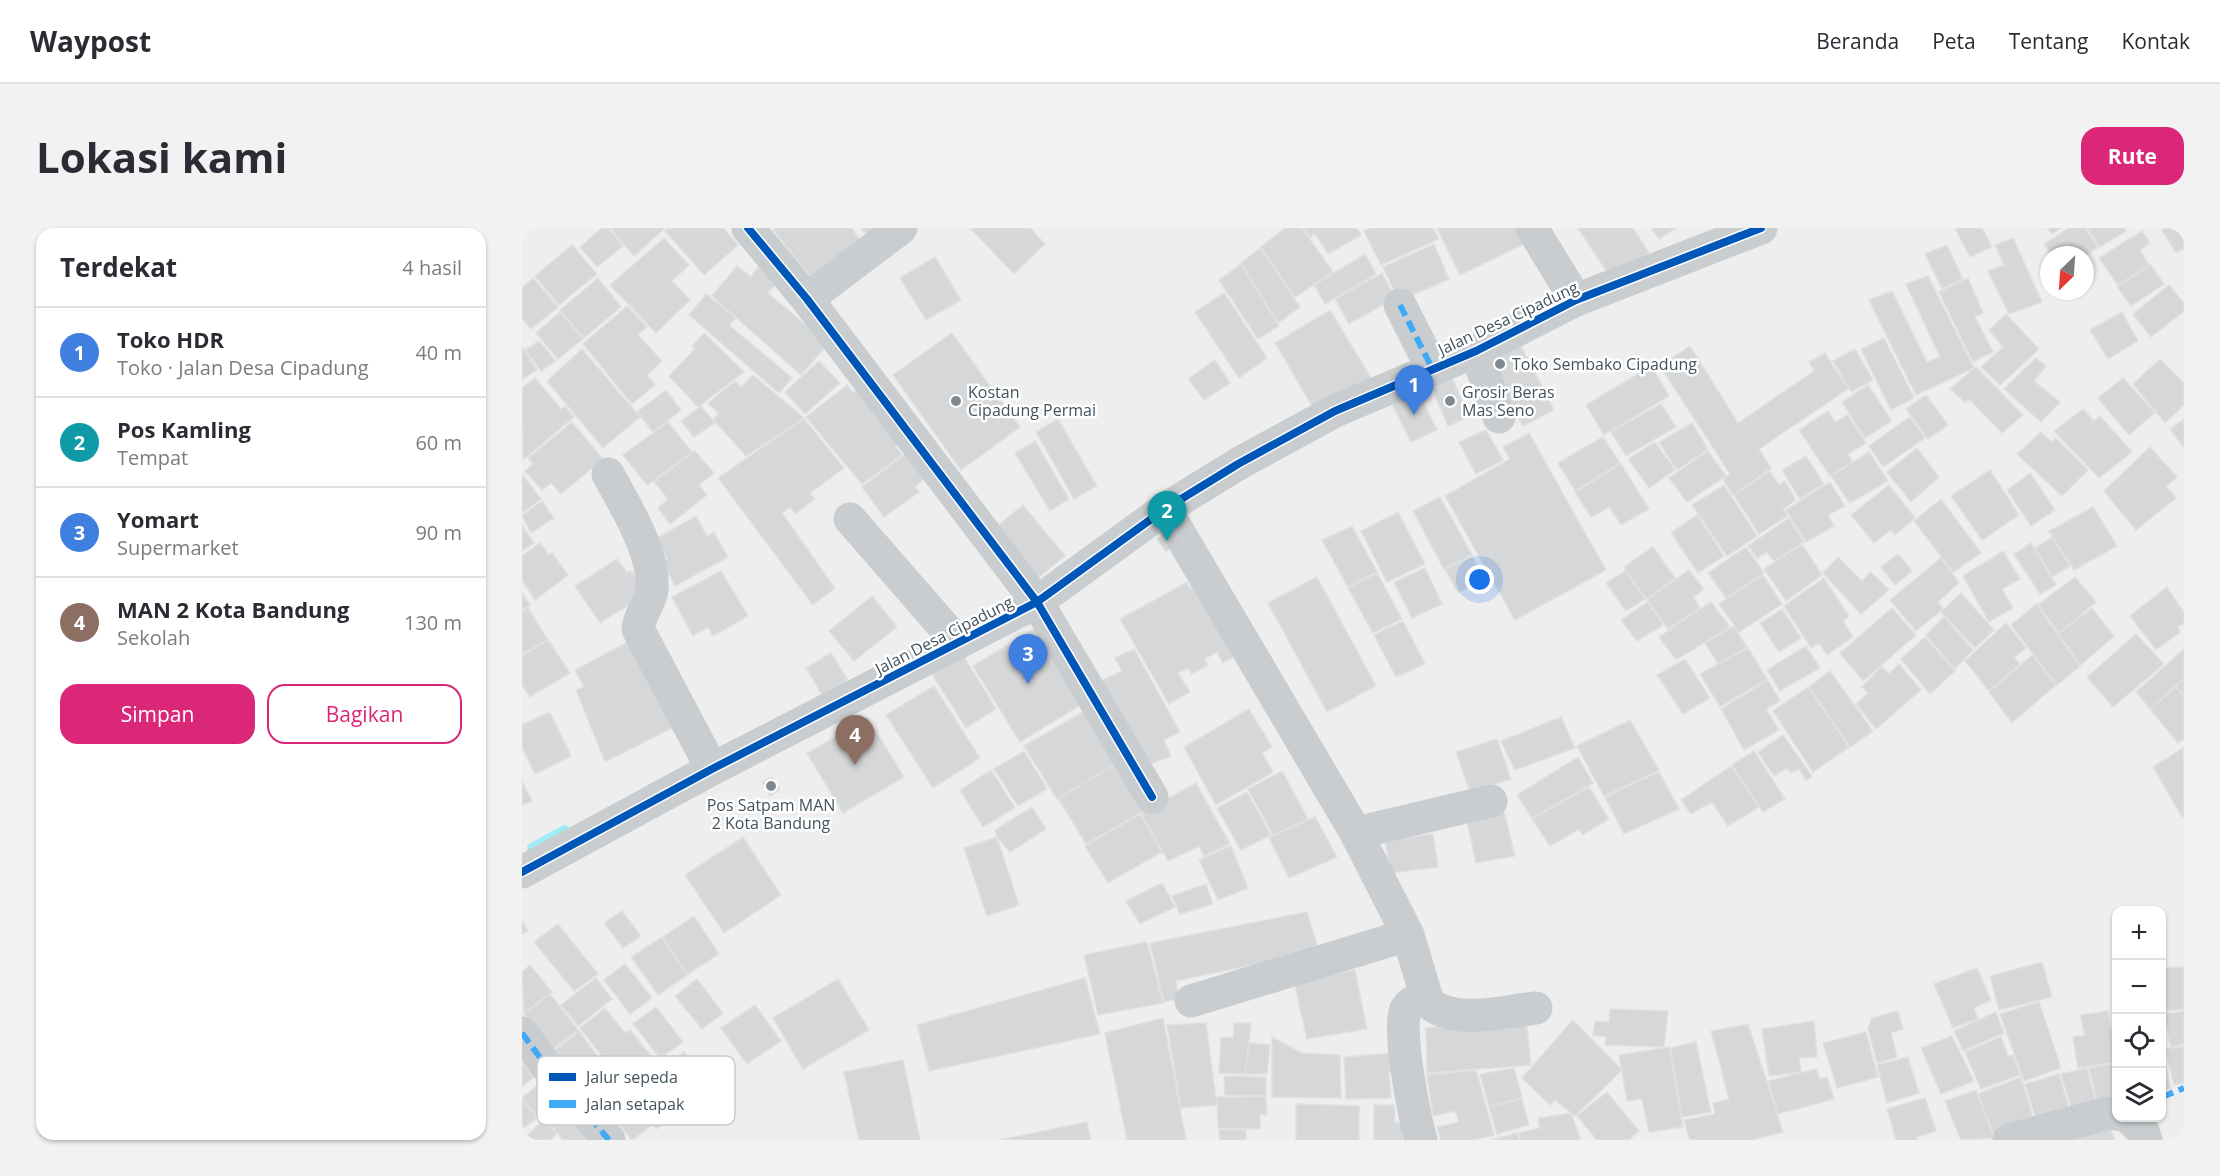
<!DOCTYPE html>
<html lang="id">
<meta charset="utf-8">
<style>
:root{--surface:#fff;--page:#f2f2f3;--text:#2b2b33;--muted:#7c7c81;--line:#e1e1e2;--accent:#db2777}
body{margin:0;font-family:"Open Sans",sans-serif;background:var(--page);color:var(--text)}
.controls{position:absolute;right:18px;bottom:18px;display:grid;overflow:hidden;border-radius:12px;box-shadow:0 2px 4px #0004}
.controls button{width:54px;height:54px;display:grid;place-items:center;padding:0;border:0;border-bottom:2px solid var(--line);background:var(--surface);color:var(--text);font:30px sans-serif}
.compass{position:absolute;left:1518px;top:18px;width:54px;height:54px;border-radius:50%;background:var(--surface);box-shadow:0 2px 4px #0004;rotate:205deg}
.you{position:absolute;left:958px;top:352px;width:21px;height:21px;margin:-15px;border:4px solid #fff;border-radius:50%;background:#1a73e8;box-shadow:0 0 0 9px #1a73e833}
.badge{display:grid;place-items:center;width:39px;height:39px;border-radius:50%;background:var(--accent);color:#fff;font-size:20px;font-weight:700}
.pin{position:absolute;translate:-50% -50px;filter:drop-shadow(0 2px 3px #0008)}
.pin::after{content:'';position:absolute;top:32px;width:21px;height:18px;background:inherit;clip-path:polygon(0 0,100% 0,50% 100%)}
.list{margin:0;padding:0;list-style:none}
h2{display:flex;justify-content:space-between;align-items:center;height:78px;margin:0;padding:0 24px;font-size:26px}
h2 small{font-size:20px;font-weight:400;color:var(--muted)}
.list li{display:grid;grid-template-columns:39px 1fr auto;gap:18px;align-items:center;box-sizing:border-box;height:90px;padding:0 24px;border-top:2px solid var(--line)}
.list b{display:block;font-size:22px;white-space:nowrap}
.list p{margin:0;font-size:20px;white-space:nowrap;color:var(--muted)}
.list em{font-size:20px;font-style:normal;color:var(--muted)}
.actions{display:flex;gap:12px;padding:18px 24px}
.actions a{flex:1;padding:14px 0;border:2px solid var(--accent);border-radius:18px;text-align:center;font-size:21px;color:var(--accent)}
.actions .main{background:var(--accent);color:#fff}
.icon{flex:none;width:33px;height:33px;fill:none;stroke:currentColor;stroke-width:2;stroke-linecap:round;stroke-linejoin:round}
.map{position:relative;flex:none;width:1662px;height:912px;overflow:hidden;border-radius:18px}
header{display:flex;align-items:center;gap:36px;box-sizing:border-box;height:84px;padding:0 30px;background:var(--surface);border-bottom:2px solid var(--line)}
header strong{font-size:28px}
nav{display:flex;gap:33px;margin-inline-start:auto;font-size:21px}
.intro{display:flex;align-items:center;justify-content:space-between;box-sizing:border-box;height:144px;padding:0 36px}
h1{margin:0;font-size:42px}
.button{padding:15px 27px;border-radius:18px;background:var(--accent);color:#fff;font-size:21px;font-weight:700}
main{display:flex;gap:36px;padding:0 36px}
aside{flex:1;background:var(--surface);border-radius:18px;box-shadow:0 2px 4px #0004}
.map>svg:first-child{display:block}
.lines{fill:none;stroke-linecap:round;stroke-linejoin:round}
.stream{stroke:#9fecf4;stroke-width:10}
.building{fill:#d6d7d9;stroke:#e0e0e1;stroke-width:1.5}
.minor{stroke:#c9cdcf;stroke-width:33}
.quiet{stroke:#3fa9f5;stroke-width:6;stroke-dasharray:12 6;stroke-linecap:butt}
.cycleway-casing{stroke:#fff;stroke-width:11}
.cycleway{stroke:#0057b8;stroke-width:8}
.poi-dot{fill:#7f8990;stroke:#fff;stroke-width:2}
.labels{text-anchor:middle;dominant-baseline:central;stroke-width:5;stroke-linejoin:round;paint-order:stroke}
.street-label{font-size:16px;fill:#43535d;stroke:#fff}
.poi-label{font-size:16px;fill:#43535d;stroke:#fff;text-anchor:start}
.key{fill:#fff;stroke:#c7cbce;stroke-width:1.5}
.key-label{font-size:16px;fill:#43535d}
</style>
<header>
<strong>Waypost</strong>
<nav><a>Beranda</a><a>Peta</a><a>Tentang</a><a>Kontak</a></nav>
</header>
<div class="intro"><h1>Lokasi kami</h1><a class="button">Rute</a></div>
<main>
<aside>
<h2>Terdekat<small>4 hasil</small></h2>
<ul class="list">
<li><span class="badge" style="background:#3f7fe0">1</span><div><b>Toko HDR</b><p>Toko · Jalan Desa Cipadung</p></div><em>40 m</em></li>
<li><span class="badge" style="background:#0f9aa8">2</span><div><b>Pos Kamling</b><p>Tempat</p></div><em>60 m</em></li>
<li><span class="badge" style="background:#3f7fe0">3</span><div><b>Yomart</b><p>Supermarket</p></div><em>90 m</em></li>
<li><span class="badge" style="background:#8d6e63">4</span><div><b>MAN 2 Kota Bandung</b><p>Sekolah</p></div><em>130 m</em></li>
</ul>
<div class="actions"><a class="main">Simpan</a><a>Bagikan</a></div>
</aside>
<div class="map">
<svg width="1662" height="912" viewBox="0 0 1662 912">
<rect width="100%" height="100%" fill="#efeeee"/>
<g class="lines">
<path class="stream" d="M10,620L43,602"/>
</g>
<path class="building" d="M80,0H86L101,18L75,39L58,19Z
M88,0H143L112,28Z
M147,0H201L216,17L182,47L143,3Z
M254,0H329L341,15L291,52L251,2Z
M339,0H360L347,9Z
M448,0H508L523,16L492,46Z
M763,0H780L811,44L773,69L739,19Z
M782,0H835L839,7L806,26L793,6L788,9Z
M848,0H911L917,11L859,37L842,3Z
M915,0H1001L1008,13L938,47Z
M1056,0H1111L1127,25L1086,46Z
M1129,0H1154L1137,11Z
M1433,0H1460L1470,19L1448,29Z
M1525,0H1539L1530,6Z
M1547,0H1563L1576,19L1563,28L1551,27L1549,24L1529,27L1522,16Z
M1565,0H1602L1604,3L1578,19Z
M1644,0H1662V20L1654,25L1640,2Z
M1620,3L1628,15L1618,22L1627,37L1596,57L1577,30Z
M142,10L167,37L150,53L168,72L134,105L88,57Z
M1491,10L1520,74L1487,86L1466,43L1482,37L1473,17Z
M912,16L927,51L877,73L861,39Z
M50,17L75,46L37,77L13,48Z
M1425,17L1441,51L1420,61L1403,26Z
M738,20L778,79L756,95L719,35Z
M843,26L854,46L803,76L792,57Z
M413,29L439,72L404,92L378,50Z
M719,36L757,98L736,111L697,52Z
M1629,37L1642,56L1609,78L1595,59Z
M215,38L229,49L237,38L256,54L246,65L306,116L279,147L190,68Z
M860,45L873,70L827,96L813,71Z
M1406,48L1452,140L1394,167L1347,72L1370,63L1405,134L1418,129L1384,56Z
M11,50L36,79L9,101L0,90V60Z
M76,50L99,79L62,110L38,82Z
M1446,50L1461,85L1453,89L1471,124L1451,134L1417,64Z
M1647,57L1662,75V83L1629,109L1611,86Z
M702,65L745,130L717,150L673,84Z
M184,66L214,90L207,97L270,150L257,165L167,87Z
M105,78L125,99L116,107L140,133L125,147L133,157L110,176L61,116Z
M808,82L849,150L793,183L753,115Z
M38,84L61,111L36,131L14,105Z
M1600,84L1616,113L1586,131L1568,102Z
M1484,86L1517,121L1478,157L1459,139L1481,119L1467,102Z
M182,105L222,144L176,179L147,148L173,121L170,118Z
M430,105L498,199L439,242L371,147Z
M1362,110L1392,170L1369,182L1339,121Z
M17,113L34,133L19,143L3,122Z
M998,116L1032,182L1001,198L967,132Z
M1168,118L1216,195L1292,143L1287,134L1303,125L1326,161L1237,221L1249,240L1211,267L1201,251L1208,246L1138,138Z
M0,119L15,142L0,151Z
M60,121L118,189L81,220L25,153Z
M1333,121L1351,152L1329,164L1311,133Z
M1514,130L1524,138L1512,153L1538,174L1519,194L1482,161Z
M1638,131L1662,155V177L1643,195L1611,156Z
M693,132L708,155L682,172L666,151Z
M297,133L318,155L283,186L263,164Z
M1129,138L1147,168L1082,207L1064,177Z
M1454,139L1501,187L1480,205L1447,171L1444,175L1428,161Z
M231,147L282,190L224,228L191,191L197,186L186,175L213,153L219,159Z
M929,147L947,189L926,198L908,156Z
M13,150L39,181L43,178L52,189L1,232L0,160Z
M1601,150L1633,185L1607,207L1576,170Z
M325,157L331,165L337,160L380,213L374,218L380,227L340,256L284,189Z
M1346,157L1370,193L1343,210L1320,174Z
M894,159L915,202L889,214L868,172Z
M144,162L159,182L131,204L115,184Z
M1404,167L1426,197L1406,211L1384,181Z
M1139,176L1154,199L1104,228L1089,204Z
M179,178L193,195L172,209L159,193Z
M1561,181L1572,193L1578,188L1610,224L1577,250L1532,203Z
M1306,183L1313,194L1326,187L1344,215L1326,226L1330,234L1308,248L1277,202Z
M1388,189L1403,210L1361,239L1347,218Z
M282,191L322,240L288,265L293,271L273,286L268,279L260,285L313,360L291,377L196,250Z
M536,191L575,258L552,271L514,204Z
M1662,191V220L1648,201Z
M50,194L81,231L39,266L29,255L20,262L3,243L11,236L6,230Z
M146,194L170,224L125,257L101,227Z
M1170,195L1186,221L1155,242L1137,214Z
M964,202L981,232L954,246L937,214Z
M1519,204L1530,214L1534,210L1566,242L1540,268L1495,226Z
M1007,205L1084,342L993,392L923,268L988,231L981,219Z
M1081,209L1098,235L1053,263L1036,235Z
M513,213L547,271L528,283L493,225Z
M1133,214L1153,242L1127,260L1106,231Z
M1628,219L1655,249L1644,258L1654,270L1614,302L1582,263Z
M1395,220L1417,249L1389,274L1365,244Z
M389,222L408,246L393,259L397,264L362,289L340,259Z
M173,223L192,245L177,257L185,267L148,296L136,280L146,271L132,254Z
M1186,223L1204,248L1165,274L1147,250Z
M1347,224L1366,253L1328,275L1309,248Z
M1284,228L1302,256L1278,271L1260,242Z
M1099,236L1127,281L1099,297L1087,279L1069,289L1053,264Z
M1468,242L1497,287L1460,312L1429,268Z
M1248,243L1257,257L1263,253L1274,272L1261,281L1266,288L1237,306L1212,267Z
M1508,245L1533,282L1509,298L1485,262Z
M0,246L19,271L0,285Z
M1308,254L1323,278L1306,287L1312,298L1284,314L1264,282Z
M1202,257L1235,308L1205,328L1170,277Z
M1367,257L1393,290L1373,307L1369,302L1352,315L1329,287Z
M918,269L950,327L922,341L891,283Z
M1419,271L1459,325L1431,344L1392,293Z
M20,273L32,290L9,305L0,288Z
M501,277L543,328L516,350L474,299Z
M1571,279L1595,318L1552,342L1527,303Z
M876,284L903,336L865,354L839,303Z
M1175,287L1202,328L1176,345L1149,305Z
M174,288L185,308L192,304L206,329L153,358L140,333L145,331L133,311Z
M1267,290L1282,314L1252,333L1245,324L1235,330L1226,318Z
M0,297L12,315L0,323Z
M830,298L855,344L826,359L800,312Z
M646,303L655,316L644,324L635,311Z
M1530,309L1548,338L1530,349L1513,320Z
M18,315L27,327L30,325L46,347L13,372L0,352V328Z
M1509,315L1534,357L1518,366L1492,326Z
M1280,316L1300,347L1264,373L1242,341Z
M1131,319L1153,350L1124,371L1102,339Z
M1224,319L1242,345L1204,370L1186,345Z
M1481,323L1498,351L1480,361L1491,380L1467,394L1441,348Z
M1376,326L1390,343L1373,357L1359,339Z
M950,328L963,352L936,365L923,341Z
M1316,329L1340,353L1349,344L1367,362L1339,386L1301,345Z
M1419,330L1437,355L1416,374L1421,381L1394,403L1368,372Z
M95,331L105,345L109,343L125,365L78,395L53,358Z
M903,340L920,376L890,390L872,354Z
M1167,342L1182,361L1171,369L1178,380L1146,401L1125,372Z
M199,343L226,388L191,408L186,399L171,408L150,369Z
M1103,343L1123,371L1104,383L1084,355Z
M855,345L880,391L851,405L826,360Z
M1241,347L1260,376L1217,404L1197,376Z
M795,349L854,458L805,484L746,375Z
M1553,349L1574,374L1537,405L1516,377Z
M1302,350L1327,388L1321,393L1331,409L1305,427L1297,415L1289,420L1262,378Z
M665,354L668,360L680,355L721,424L701,435L695,424L682,431L686,437L670,446L666,440L656,445L668,464L647,476L598,391Z
M1645,359L1662,385V395L1656,399L1658,404L1634,422L1608,388Z
M0,365L8,377L0,382Z
M1439,365L1472,402L1453,420L1419,384Z
M350,368L375,399L332,433L307,403Z
M1126,374L1141,397L1115,413L1099,392Z
M1189,374L1208,399L1154,432L1137,409Z
M1514,376L1558,438L1535,457L1489,397Z
M6,380L26,412L0,426V384Z
M1370,380L1394,407L1341,453L1318,425Z
M1570,380L1592,408L1559,437L1536,406Z
M1260,381L1279,410L1257,424L1238,395Z
M1422,389L1451,422L1433,441L1404,407Z
M881,393L903,436L874,449L852,407Z
M1484,395L1504,420L1492,430L1498,436L1467,463L1443,433Z
M1212,398L1225,419L1196,436L1183,415Z
M515,399L562,475L498,514L451,438Z
M1614,406L1642,436L1591,479L1565,449Z
M115,409L152,499L83,534L54,462L62,459L53,442Z
M1403,409L1433,443L1408,466L1379,431Z
M26,412L48,445L8,469L0,457V428Z
M1284,418L1298,440L1258,463L1245,442Z
M1226,420L1245,451L1198,479L1178,446Z
M612,421L658,504L642,512L649,528L624,538L579,453L600,443L593,430Z
M1662,421V450L1628,481L1614,464Z
M309,425L326,452L300,467L284,440Z
M441,427L474,481L444,500L410,446Z
M1510,427L1534,457L1490,495L1467,464Z
M1163,431L1188,470L1161,486L1135,447Z
M1377,436L1399,462L1354,501L1334,476L1346,465L1340,459L1360,438L1367,446Z
M1308,443L1351,503L1328,519L1287,459Z
M1662,451V467L1654,458Z
M1246,452L1258,473L1244,481L1257,502L1222,522L1199,481Z
M412,458L458,530L411,560L364,487Z
M1286,459L1327,519L1291,544L1251,483Z
M1654,459L1662,468V511L1656,515L1628,481Z
M569,479L601,532L535,571L502,518Z
M727,481L750,519L740,525L751,544L694,577L662,519Z
M28,484L49,528L13,546L0,519V497Z
M1039,489L1053,520L993,542L979,513Z
M346,490L382,549L321,585L285,525Z
M1108,492L1137,542L1082,568L1055,518Z
M1261,507L1290,548L1284,552L1277,541L1269,545L1265,540L1252,548L1236,524Z
M975,511L989,551L948,564L934,524Z
M1661,520L1662,588L1660,589L1631,539Z
M502,523L525,561L496,578L472,541Z
M1232,523L1263,571L1241,584L1210,537Z
M1056,529L1071,555L1010,590L995,567Z
M598,534L625,581L564,616L536,570Z
M1209,538L1237,579L1206,598L1190,574L1169,586L1159,572Z
M469,542L493,580L461,599L438,562Z
M760,543L786,591L751,607L726,561Z
M1137,544L1157,581L1102,606L1083,569Z
M250,549L258,562L248,568L240,554Z
M0,553L10,573L0,577Z
M674,555L708,616L682,628L677,618L646,633L619,585Z
M1067,559L1087,591L1061,607L1057,601L1028,618L1010,591Z
M725,564L749,607L719,622L695,580Z
M510,579L524,601L488,624L475,609L473,602Z
M982,583L993,628L954,635L944,590Z
M618,586L640,624L586,655L563,618Z
M793,589L815,629L767,650L747,610Z
M911,606L916,639L869,645L863,613Z
M221,609L259,667L202,705L163,647Z
M475,609L497,677L465,688L442,620Z
M709,618L726,660L696,672L677,632Z
M640,655L653,679L618,696L604,673Z
M684,656L691,676L658,686L650,668Z
M100,683L119,708L101,720L82,695Z
M785,684L797,723L654,753L657,771L642,774L628,715Z
M172,688L197,726L165,747L141,709Z
M0,693L6,703L0,706Z
M36,696L76,746L52,763L12,714Z
M140,709L165,747L136,767L109,729Z
M625,714L641,775L576,787L562,727Z
M1520,734L1530,769L1477,782L1468,748Z
M103,736L130,770L108,786L82,752Z
M8,737L30,764L2,785L0,744Z
M1662,739V781L1644,783L1640,740Z
M1455,740L1469,772L1452,780L1456,791L1431,800L1412,756Z
M833,742L845,801L785,811L772,753Z
M74,750L90,771L56,798L39,777Z
M563,750L578,806L407,843L395,797Z
M175,751L201,785L180,801L153,768Z
M316,751L347,802L281,841L251,790Z
M28,766L56,802L31,821L2,786Z
M1517,774L1539,840L1502,853L1478,786Z
M233,777L259,813L225,836L199,800Z
M134,779L161,814L138,830L111,796Z
M83,780L103,805L108,802L134,834L102,857L58,800Z
M1088,781L1146,783L1142,819L1083,817L1084,809L1071,807L1073,793L1087,794Z
M1376,783L1381,801L1369,805L1375,829L1355,835L1346,800L1350,790Z
M1586,783L1594,834L1556,840L1551,809L1563,807L1558,787Z
M1662,783V816L1649,819L1642,786Z
M1474,784L1482,805L1441,823L1432,803Z
M641,790L664,912H605L583,805Z
M1004,790L1009,837L905,845L904,800Z
M1051,792L1100,842L1053,888L1033,872L1028,877L1000,850Z
M1292,793L1295,829L1277,830L1279,844L1247,848L1240,801Z
M684,795L695,877L659,880L645,797Z
M712,795H729L723,846L697,845L699,809L711,810Z
M1226,796L1261,904L1229,912H1168L1162,892L1193,886L1191,875L1207,871L1189,803Z
M57,803L80,834L55,852L32,823Z
M1344,804L1356,849L1315,860L1301,815Z
M1430,808L1452,853L1419,866L1399,820Z
M750,809L780,825L818,827L819,870L750,869Z
M1479,809L1486,828L1491,827L1498,847L1459,861L1443,824Z
M1174,814L1189,884L1160,889L1148,820Z
M727,815L748,817L745,846H723Z
M1662,818V855L1652,857L1643,821Z
M1147,819L1161,899L1127,904L1120,871L1105,873L1097,827Z
M1640,820L1649,861L1640,862Z
M162,824L198,868L184,879L173,866L158,877L133,846Z
M873,825L874,843L867,844L869,870L824,871L822,829Z
M1386,829L1397,865L1365,875L1355,837Z
M381,832L398,912H337L322,844Z
M0,835L12,849L0,858Z
M1593,835L1594,877L1577,881L1567,840Z
M992,840L1000,870L967,878L958,846Z
M1565,840L1575,880L1551,885L1539,846Z
M1294,841L1298,851L1305,849L1312,871L1256,886L1246,853Z
M954,842L972,907L950,912H919L915,899L937,894L933,883L911,888L905,847Z
M1537,846L1550,891L1517,901L1503,856Z
M26,848L43,868L16,890L0,870Z
M702,848L744,849V868L703,867Z
M1499,849L1511,890L1473,910L1456,866Z
M127,850L156,886L134,901L105,866Z
M1454,862L1472,910L1439,912L1423,873Z
M1085,864L1117,903L1107,912H1075L1055,888Z
M48,869L68,912H41L23,890Z
M106,869L130,897L110,912L87,884Z
M695,869H744L745,887H738V901L696,900Z
M1403,870L1414,903L1394,909L1396,912H1374L1365,881Z
M0,871L15,890L0,901Z
M1000,871L1007,897L975,906L967,879Z
M774,876L837,878V912H774Z
M852,877H872L873,895H881V912H852Z
M1049,885L1059,912H999L997,905L1018,900L1016,890Z
M23,891L35,906L28,912H0Z
M1585,892L1593,912H1535Z
M565,894L569,912H478Z
M697,902H724V912H698Z
M995,905L997,912H969Z"/>
<g class="lines">
<path class="minor" d="M226,0L285,71L515,374L630,569
M1010,0L1054,72
M285,71L379,0
M878,77L910,140
M954,123L977,189
M86,246C103,278 133,324 130,362C128,376 117,387 116,401L190,541
M643,281L834,605L886,707L906,774C931,798 983,783 1014,780
M328,291L436,415
M834,605L969,573
M0,644L190,541L515,374L643,281L716,236L813,183L954,123L1054,72L1239,0
M669,773L886,707
M0,805L22,835L87,912
M1607,890L1621,903L1624,912
M899,912C893,891 874,797 884,781C888,774 896,771 904,769
M1487,912L1586,885L1594,886"/>
<path class="quiet" d="M878,77L910,140
M0,805L22,835L87,912
M1640,869L1662,860"/>
<g class="cycleway-casing">
<path id="cycleway" d="M226,0L285,71L515,374L630,569
M0,644L190,541L515,374L643,281L716,236L813,183L954,123L1054,72L1239,0"/>
</g>
<use href="#cycleway" class="cycleway"/>
</g>
<g class="poi-dot">
<circle cx="978" cy="136" r="6"/>
<circle cx="434" cy="173" r="6"/>
<circle cx="928" cy="173" r="6"/>
<circle cx="249" cy="558" r="6"/>
</g>
<g class="labels">
<g class="street-label">
<text transform="translate(986 90) rotate(-25)">Jalan Desa Cipadung</text>
<text transform="translate(422 407) rotate(-27)">Jalan Desa Cipadung</text>
</g>
<g class="poi-label">
<text x="990" y="136">Toko Sembako Cipadung</text>
<text x="446" y="164">Kostan<tspan x="446" dy="18">Cipadung Permai</tspan></text>
<text x="940" y="164">Grosir Beras<tspan x="940" dy="18">Mas Seno</tspan></text>
<text x="249" y="577" text-anchor="middle">Pos Satpam MAN<tspan x="249" dy="18">2 Kota Bandung</tspan></text>
</g>
</g>
<rect x="15" y="828" width="198" height="69" rx="9" class="key"/>
<rect x="27" y="845" width="27" height="8" fill="#0057b8"/>
<rect x="27" y="872" width="27" height="8" fill="#3fa9f5"/>
<g class="key-label">
<text x="64" y="855">Jalur sepeda</text>
<text x="64" y="882">Jalan setapak</text>
</g>
</svg>
<div class="controls">
<button>+</button>
<button>−</button>
<button><svg class="icon" aria-label="locate" viewBox="0 0 24 24"><circle cx="12" cy="12" r="6"/><path d="M12 2v4M12 18v4M2 12h4M18 12h4"/></svg></button>
<button><svg class="icon" aria-label="layers" viewBox="0 0 24 24"><path d="M12 4l9 5-9 5-9-5zM3 14l9 5 9-5"/></svg></button>
</div>
<svg class="compass" viewBox="-18 -18 36 36"><path d="M0-13l5 13h-10z" fill="#e53935"/><path d="M0 13l5-13h-10z" fill="#7c7c81"/></svg>
<div class="you"></div>
<div class="pin badge" style="left:892px;top:187px;background:#3f7fe0">1</div>
<div class="pin badge" style="left:645px;top:313px;background:#0f9aa8">2</div>
<div class="pin badge" style="left:506px;top:456px;background:#3f7fe0">3</div>
<div class="pin badge" style="left:333px;top:537px;background:#8d6e63">4</div>
</div>
</main>
